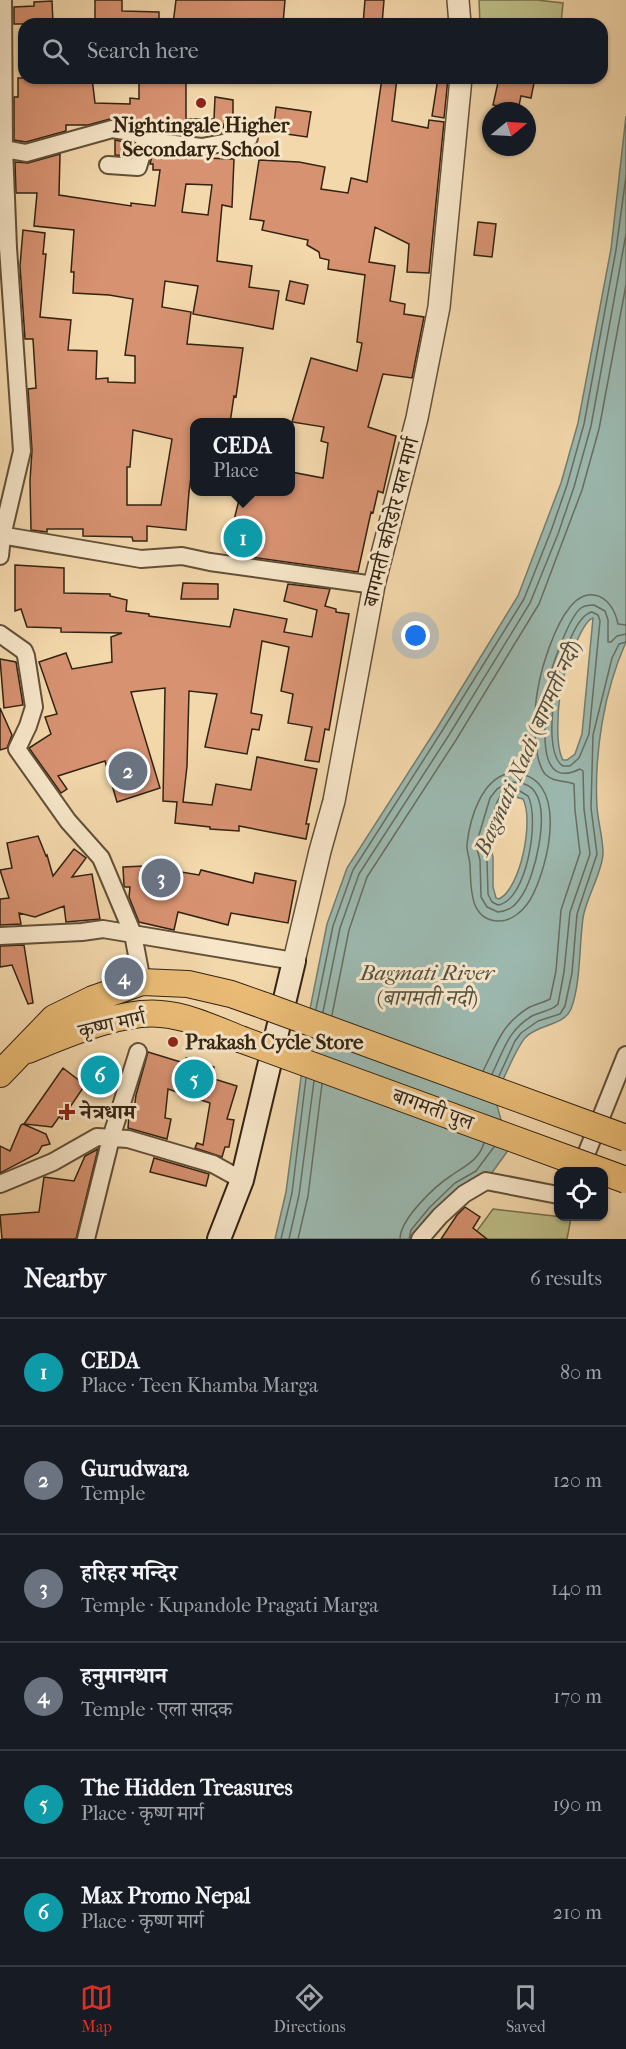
<!DOCTYPE html>
<meta charset="utf-8">
<style>
:root{--surface:#171b24;--page:#20242c;--text:#f1f3f6;--muted:#9ea1a6;--line:#363941;--accent:#d93025}
body{margin:0;font-family:"IM FELL French Canon","Noto Serif Devanagari",serif;background:var(--page);color:var(--text)}
.controls{position:absolute;right:18px;bottom:18px;display:grid;overflow:hidden;border-radius:12px;box-shadow:0 2px 4px #0004}
.controls button{width:54px;height:54px;display:grid;place-items:center;padding:0;border:0;border-bottom:2px solid var(--line);background:var(--surface);color:var(--text);font:30px sans-serif}
.compass{position:absolute;left:482px;top:102px;width:54px;height:54px;border-radius:50%;background:var(--surface);box-shadow:0 2px 4px #0004;rotate:72deg}
.you{position:absolute;left:416px;top:636px;width:21px;height:21px;margin:-15px;border:4px solid #fff;border-radius:50%;background:#1a73e8;box-shadow:0 0 0 9px #1a73e833}
.badge{display:grid;place-items:center;width:39px;height:39px;border-radius:50%;background:var(--accent);color:#fff;font-size:20px;font-weight:700}
.pin{position:absolute;translate:-50% -50%;border:3px solid #fff;box-shadow:0 2px 6px #0006}
.popup{position:absolute;left:190px;top:418px;width:105px;height:78px;box-sizing:border-box;display:grid;place-content:center;border-radius:12px;background:var(--surface);filter:drop-shadow(0 2px 4px #0005);font-size:20px;white-space:nowrap;color:var(--muted)}
.popup b{font-size:22px;color:var(--text)}
.popup::after{content:'';position:absolute;left:50%;top:100%;margin-left:-12px;border:12px solid transparent;border-top-color:var(--surface)}
.list{margin:0;padding:0;list-style:none}
h2{display:flex;justify-content:space-between;align-items:center;height:78px;margin:0;padding:0 24px;font-size:26px}
h2 small{font-size:20px;font-weight:400;color:var(--muted)}
.list li{display:grid;grid-template-columns:39px 1fr auto;gap:18px;align-items:center;box-sizing:border-box;height:108px;padding:0 24px;border-top:2px solid var(--line)}
.list b{display:block;font-size:22px;white-space:nowrap}
.list p{margin:0;font-size:20px;white-space:nowrap;color:var(--muted)}
.list em{font-size:20px;font-style:normal;color:var(--muted)}
.icon{flex:none;width:33px;height:33px;fill:none;stroke:currentColor;stroke-width:2;stroke-linecap:round;stroke-linejoin:round}
.map{position:relative;flex:none;width:626px;height:1239px;overflow:hidden}
.search{position:absolute;background:var(--surface);box-shadow:0 2px 4px #0004;left:18px;right:18px;top:18px;height:66px;display:flex;align-items:center;gap:15px;box-sizing:border-box;padding:0 21px;border-radius:18px;color:var(--muted);font-size:22px}
.sheet{height:726px;background:var(--surface)}
nav{display:flex;justify-content:space-around;align-items:center;box-sizing:border-box;height:84px;border-top:2px solid var(--line);background:var(--surface);font-size:16px;color:var(--muted)}
nav a{display:grid;justify-items:center;gap:3px}
nav .on{color:var(--accent)}
.map>svg:first-child{display:block}
.green{fill:#bdbe88;stroke:#78704d;stroke-width:1.5}
.water{fill:#9cb9b0;stroke:#727d71;stroke-width:1.5;fill-rule:evenodd}
.lines{fill:none;stroke-linecap:round;stroke-linejoin:round}
.shore{stroke:#676e61;stroke-width:1.5}
.building{fill:#d79271;stroke:#322312;stroke-width:1.5;fill-rule:evenodd}
.minor-casing{stroke:#625038;stroke-width:20}
.tertiary-casing{stroke:#625038;stroke-width:24}
.secondary-casing{stroke:#322312;stroke-width:26}
.primary-casing{stroke:#322312;stroke-width:28}
.minor{stroke:#f7e6c9;stroke-width:16}
.tertiary{stroke:#f7e6c9;stroke-width:21}
.secondary{stroke:#f7e6c9;stroke-width:22}
.primary{stroke:#eabc76;stroke-width:26}
.primary-bridge-casing{stroke:#322312;stroke-width:28;stroke-linecap:butt}
.primary-bridge{stroke:#eabc76;stroke-width:26}
.poi-dot{fill:#8f2418;stroke:#f7e6c9;stroke-width:2}
.labels{text-anchor:middle;dominant-baseline:central;stroke-width:6;stroke-linejoin:round;paint-order:stroke}
.poi-label{font-size:21px;font-weight:bold;fill:#322312;stroke:#f7e6c9;text-anchor:start}
.street-label{font-size:21px;fill:#322312;stroke:#f7e6c9}
.water-label{font-size:22px;font-style:italic;fill:#525041;stroke:#f7e6c9}
</style>
<div class="map">
<svg width="626" height="1239" viewBox="0 0 626 1239">
<rect width="100%" height="100%" fill="#f3d8ac"/>
<filter id="stains"><feTurbulence type="fractalNoise" baseFrequency=".00333" numOctaves="4"/><feColorMatrix values="0 0 0 0 .2 0 0 0 0 .09 0 0 0 0 .02 0 0 0 .5 -.17"/></filter>
<radialGradient id="worn" r=".72"><stop offset=".6" stop-color="#630" stop-opacity="0"/><stop offset="1" stop-color="#630" stop-opacity=".3"/></radialGradient>
<path class="green" d="M479,0H537L563,3L561,24H480Z
M493,1209L571,1218L567,1239H471Z"/>
<path class="water" d="M626,116V642C604,691 594,753 597,807C598,822 603,838 603,853C603,871 586,898 583,918C579,946 581,983 571,1009C564,1026 538,1024 526,1037C517,1045 501,1085 495,1098L509,1149L486,1181L420,1239H275L286,1192L310,1009L327,924L347,868L437,728L518,596L561,483L578,423L611,249ZM593,618L582,734L575,754L567,760H563C555,746 558,710 560,694C561,680 581,621 593,618ZM512,796L523,799C534,820 521,888 499,899L496,898L493,887V857L490,846L502,804Z"/>
<g class="lines">
<path class="shore" d="M592,612L598,615L600,621L589,734L579,758L570,766H563C536,750 563,618 592,612Z
M509,773C572,771 549,867 530,900C523,911 511,922 497,921C469,919 471,886 470,866C470,858 466,851 467,844C470,818 481,780 509,773Z
M510,782C519,782 530,784 535,792C550,814 535,877 521,897C515,906 509,911 498,912L487,907L481,897L480,860L476,845L490,798L497,789Z
M511,790H518L528,796C540,818 527,901 498,905L492,902L488,894L487,859L484,846L497,802L501,795Z
M316,1009L333,926L353,870L442,731L524,599L551,531L567,485L584,424L616,250L626,176
M323,1012L340,928L359,874L449,735L530,603L558,534L574,487L591,426L626,234
M332,1015L349,930L367,877L456,740L539,604L582,490L599,429L626,285
M483,1071C497,1044 501,1025 528,1008C535,1004 543,1003 550,999L556,971L561,910L580,853L575,810L574,784C565,780 554,783 545,774C532,758 534,708 538,688C542,665 555,625 570,607C589,583 613,597 618,624L626,625
M492,1074C504,1050 508,1030 532,1016C541,1011 552,1011 558,1004L564,972L570,912L590,854L584,809L583,771L580,769C542,788 544,740 545,716C546,707 545,697 547,688C550,671 568,618 581,608C585,605 589,605 594,605L605,611L608,620V642H611L617,636L626,634
M499,1076L515,1041L521,1033L538,1021L560,1014L565,1006L572,973L577,914L597,854L591,808L593,735L612,658L619,644L626,642
M281,1239L292,1193L306,1078
M289,1239L299,1195L314,1081
M298,1239L308,1196L322,1084
M400,1239C400,1219 435,1186 452,1175C465,1166 479,1160 484,1143
M409,1239L411,1230L430,1207L455,1183L476,1171L494,1147"/>
</g>
<path class="building" d="M95,0H122V11L159,12V24H95Z
M176,0H285L283,24H173Z
M365,0H384L382,24H363Z
M52,1L53,24H14V7L34,6V2Z
M18,78H92L95,103L130,104V98L139,99V78H186V119H214L215,97L233,100V126L224,124L223,132L219,133L179,129L178,134L151,131L140,123L110,119L88,125H66V131L26,142L14,140V97H18Z
M382,78H397L392,121L428,128L429,120L444,122L429,273L407,272L409,244L375,227L369,262L395,266L390,301L405,304L404,314L424,317L412,378L383,374L368,427L396,436L383,493L378,491L373,513L371,512L358,572L244,556L226,552L241,492H291V472L323,478L328,443L321,441L324,427L292,422L311,358L357,371L362,343L357,342L365,275L328,269L329,260L320,258L319,252L307,245L308,240L262,230L264,221L250,219L259,160L299,162L325,167L321,189L348,193L351,178L367,182Z
M438,78H448L444,118L432,116Z
M499,78H535L531,98L521,96L518,110L493,105Z
M276,107L311,112L307,137L273,132Z
M115,140L134,144L130,156L115,155Z
M153,152L177,155L176,157L234,159L232,207L222,205L217,261L252,266L249,287L279,291L273,329L193,314L198,286L165,281L162,307L191,312L187,344L243,348L236,397L234,396L230,423H195V462L193,461L189,492L186,530L147,526V541H133L132,537L83,536V529H47V532L31,530L30,481L32,450L28,389L36,388L33,339H25L20,266L23,230L45,233L43,254H46L40,317L71,320L68,350L97,351L96,379L108,378V382L135,383V356L125,355L133,299L109,295L73,293L74,272H71L74,230L34,226L37,193H16L15,162L28,163L60,154L59,195L131,206V203L155,206L160,170H153V164H150ZM186,184L212,185L208,215L182,212ZM133,430L172,439L161,505H127V467H130Z
M478,222L496,224L492,257L474,255Z
M290,281L308,285L304,304L286,300Z
M15,565L64,568V593L110,594V596L127,600L126,611L149,614V616L230,627L234,609L287,619L284,632L312,637L317,610L284,601L288,584L330,589L325,606L336,609V612L349,614L329,730L325,729L319,762L305,760L312,727L288,723L293,694L281,691L289,647L262,641L251,713L262,715L259,730L252,729L247,754L205,747L217,694L189,691L187,766L183,802L212,805L216,784L251,790L257,757L317,769L306,824H309L306,839L239,826V831L210,829V827L175,823L177,802L163,801L165,688L131,692L160,788L117,802L105,761L58,776L67,789L61,793L29,748L51,734L45,717L57,714L39,662L66,653L72,669L112,662L111,637L122,633L61,632V628L27,627L21,609L15,611Z
M183,583L218,584V599H181Z
M0,659L16,662L23,705L4,708Z
M0,708L12,735L7,748L0,750Z
M38,836L46,856L47,855L53,876L74,849L86,858L72,877L92,874L100,919L66,922L64,906L35,917L19,913L21,924L0,925V899L9,898L0,870L12,868L7,843Z
M145,866L199,875L201,870L253,883L255,873L296,881L288,923L231,913L228,925L178,912L174,930L139,922L129,897L130,887H125L124,886L123,867Z
M24,945L33,1003L28,1004L12,965L0,967V946Z
M148,1052L184,1063L186,1058L214,1067L211,1078L237,1086L227,1119L234,1120L229,1147H225L222,1157L195,1148L197,1143L203,1145L210,1103L168,1089L165,1118L171,1119L167,1139L128,1128L129,1115L131,1109H134L136,1095Z
M94,1057L112,1060L106,1093L88,1090Z
M63,1068L85,1085L62,1119L59,1117L52,1127L24,1124Z
M23,1124L46,1134L50,1144L42,1146L38,1153L0,1173V1146L10,1151L21,1125Z
M98,1149L76,1239H2L0,1215L39,1212L44,1177L74,1181L85,1156Z
M154,1158L209,1174L206,1186L150,1172Z
M465,1207L480,1217L473,1228L487,1239H441L457,1215Z"/>
<g class="lines">
<g class="minor-casing">
<path id="minor" d="M0,148L26,153L112,129L138,133L146,141L202,147L249,138
M108,165L138,167L146,141
M0,535L141,559L182,556L210,562L374,585
M0,556L2,536L22,451L8,248L4,148L3,0
M0,634L24,651L26,656L34,707L28,726L17,749L68,821L101,858L133,934L142,982
M0,936L82,932L103,929L294,961
M579,1172L626,1055
M0,1184L53,1162L97,1137L128,1139L213,1164L242,1180
M86,1239L111,1138L138,1052
M420,1239L440,1216L464,1194L486,1181L558,1195"/>
</g>
<g class="tertiary-casing">
<path id="tertiary" d="M458,0L460,24
M294,961L320,851L334,801L374,585L417,418L439,307L461,78"/>
</g>
<g class="secondary-casing">
<path id="secondary" d="M219,1239L242,1180L294,961"/>
</g>
<g class="primary-casing">
<path id="primary" d="M28,1050C65,1035 121,1010 161,1014C188,1016 215,1029 240,1039
M0,1074L54,1018L93,999L142,982L188,984L231,994L265,1006"/>
</g>
<use href="#minor" class="minor"/>
<use href="#tertiary" class="tertiary"/>
<use href="#secondary" class="secondary"/>
<use href="#primary" class="primary"/>
<g class="primary-bridge-casing">
<path id="primary-bridge" d="M265,1006L626,1138
M240,1039L626,1180"/>
</g>
<use href="#primary-bridge" class="primary-bridge"/>
</g>
<g class="poi-dot">
<circle cx="201" cy="103" r="6"/>
<circle cx="173" cy="1042" r="6"/>
<path d="M64 1103h6v6h6v6h-6v6h-6v-6h-6v-6h6z"/>
</g>
<g class="labels">
<g class="poi-label">
<text x="201" y="125" text-anchor="middle">Nightingale Higher<tspan x="201" dy="24">Secondary School</tspan></text>
<text x="185" y="1042">Prakash Cycle Store</text>
<text x="80" y="1112">नेत्रधाम</text>
</g>
<g class="street-label">
<text transform="translate(391 522) rotate(-76)">बागमती करिडोर यल मार्ग</text>
<text transform="translate(112 1024) rotate(-13)">कृष्ण मार्ग</text>
<text transform="translate(433 1109) rotate(20)">बागमती पुल</text>
</g>
<g class="water-label">
<text transform="translate(528 748) rotate(-66)">Bagmati Nadi (बागमती नदी)</text>
<text x="427" y="973">Bagmati River<tspan x="427" dy="25">(बागमती नदी)</tspan></text>
</g>
</g>
<rect width="100%" height="100%" filter="url(#stains)"/>
<rect width="100%" height="100%" fill="url(#worn)"/>
</svg>
<div class="controls">
<button><svg class="icon" aria-label="locate" viewBox="0 0 24 24"><circle cx="12" cy="12" r="6"/><path d="M12 2v4M12 18v4M2 12h4M18 12h4"/></svg></button>
</div>
<svg class="compass" viewBox="-18 -18 36 36"><path d="M0-13l5 13h-10z" fill="#e53935"/><path d="M0 13l5-13h-10z" fill="#9ea1a6"/></svg>
<div class="you"></div>
<div class="pin badge" style="left:243px;top:538px;background:#0f9aa8">1</div>
<div class="popup"><b>CEDA</b>Place</div>
<div class="pin badge" style="left:128px;top:771px;background:#6b7280">2</div>
<div class="pin badge" style="left:161px;top:878px;background:#6b7280">3</div>
<div class="pin badge" style="left:124px;top:977px;background:#6b7280">4</div>
<div class="pin badge" style="left:194px;top:1079px;background:#0f9aa8">5</div>
<div class="pin badge" style="left:100px;top:1075px;background:#0f9aa8">6</div>
<div class="search"><svg class="icon" aria-label="search" viewBox="0 0 24 24"><circle cx="10" cy="10" r="6"/><path d="M15 15l6 6"/></svg>Search here</div>
</div>
<section class="sheet">
<h2>Nearby<small>6 results</small></h2>
<ul class="list">
<li><span class="badge" style="background:#0f9aa8">1</span><div><b>CEDA</b><p>Place · Teen Khamba Marga</p></div><em>80 m</em></li>
<li><span class="badge" style="background:#6b7280">2</span><div><b>Gurudwara</b><p>Temple</p></div><em>120 m</em></li>
<li><span class="badge" style="background:#6b7280">3</span><div><b>हरिहर मन्दिर</b><p>Temple · Kupandole Pragati Marga</p></div><em>140 m</em></li>
<li><span class="badge" style="background:#6b7280">4</span><div><b>हनुमानथान</b><p>Temple · एला सादक</p></div><em>170 m</em></li>
<li><span class="badge" style="background:#0f9aa8">5</span><div><b>The Hidden Treasures</b><p>Place · कृष्ण मार्ग</p></div><em>190 m</em></li>
<li><span class="badge" style="background:#0f9aa8">6</span><div><b>Max Promo Nepal</b><p>Place · कृष्ण मार्ग</p></div><em>210 m</em></li>
</ul>
</section>
<nav>
<a class="on"><svg class="icon" aria-label="map" viewBox="0 0 24 24"><path d="M3 6l6-2 6 2 6-2v14l-6 2-6-2-6 2zM9 4v14M15 6v14"/></svg>Map</a>
<a><svg class="icon" aria-label="directions" viewBox="0 0 24 24"><path d="M12 3l9 9-9 9-9-9zM9 14v-3h6M13 9l2 2-2 2"/></svg>Directions</a>
<a><svg class="icon" aria-label="saved" viewBox="0 0 24 24"><path d="M7 4h10v16l-5-4-5 4z"/></svg>Saved</a>
</nav>
